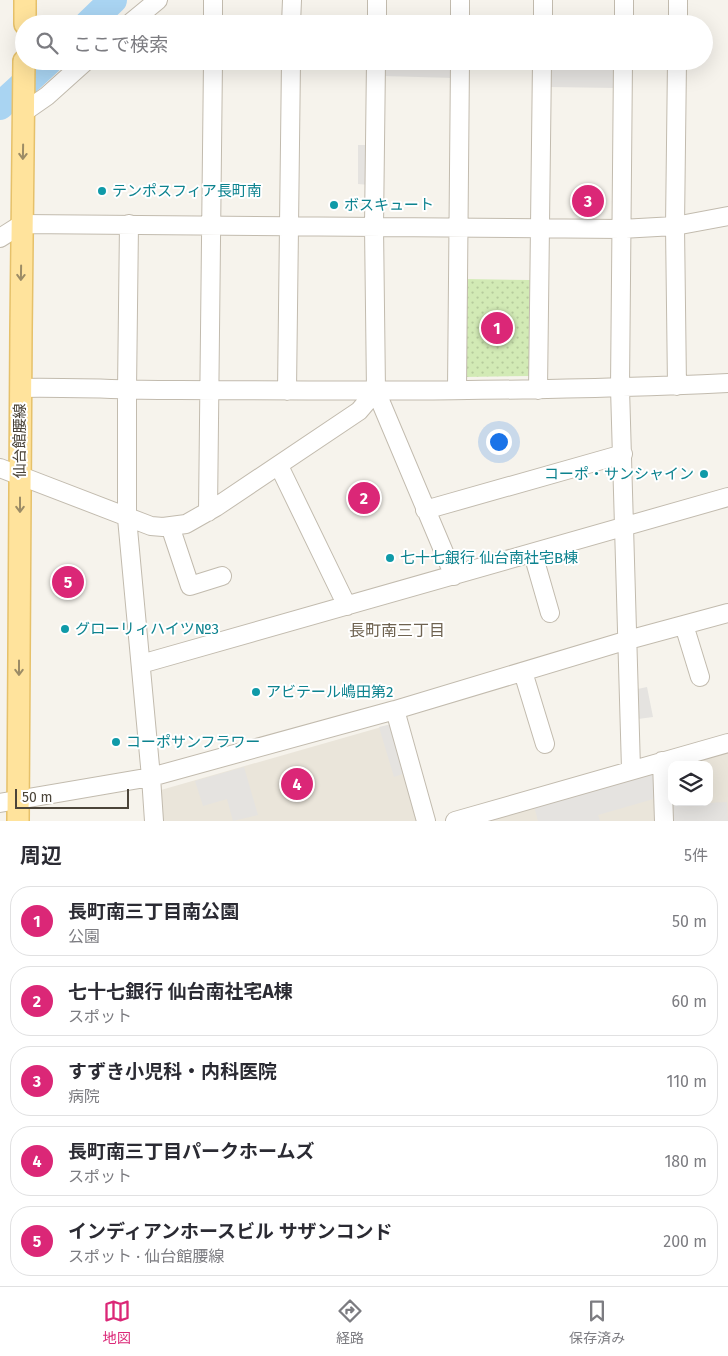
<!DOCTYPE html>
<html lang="ja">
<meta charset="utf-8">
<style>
:root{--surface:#fff;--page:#f2f2f3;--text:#2b2b33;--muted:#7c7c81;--line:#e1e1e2;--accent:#db2777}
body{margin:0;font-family:"Fira Sans","Noto Sans JP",sans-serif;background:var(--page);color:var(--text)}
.controls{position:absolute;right:15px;bottom:15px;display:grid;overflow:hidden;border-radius:10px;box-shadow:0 5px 20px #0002}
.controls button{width:45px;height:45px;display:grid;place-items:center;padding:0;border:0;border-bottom:1px solid var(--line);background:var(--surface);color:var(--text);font:25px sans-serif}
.scale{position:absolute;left:15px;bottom:12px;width:114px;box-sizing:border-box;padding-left:5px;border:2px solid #4b4439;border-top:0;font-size:14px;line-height:18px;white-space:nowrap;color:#4b4439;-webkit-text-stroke:4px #fff;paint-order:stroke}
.you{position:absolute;left:498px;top:441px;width:18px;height:18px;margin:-12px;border:4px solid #fff;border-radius:50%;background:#1a73e8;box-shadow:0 0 0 8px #1a73e833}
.badge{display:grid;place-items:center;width:32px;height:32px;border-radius:50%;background:var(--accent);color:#fff;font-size:16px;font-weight:700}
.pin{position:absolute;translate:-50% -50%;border:2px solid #fff;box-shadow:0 1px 5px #0006}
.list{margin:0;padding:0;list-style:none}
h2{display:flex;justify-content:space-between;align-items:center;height:65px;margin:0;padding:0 20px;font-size:21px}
h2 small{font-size:16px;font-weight:400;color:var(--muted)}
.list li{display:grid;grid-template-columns:32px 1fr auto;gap:15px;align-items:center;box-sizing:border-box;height:70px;margin:0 10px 10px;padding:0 10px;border:1px solid var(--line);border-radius:20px}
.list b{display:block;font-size:19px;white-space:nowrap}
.list p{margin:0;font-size:16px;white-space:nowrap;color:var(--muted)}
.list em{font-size:16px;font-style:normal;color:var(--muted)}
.icon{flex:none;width:28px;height:28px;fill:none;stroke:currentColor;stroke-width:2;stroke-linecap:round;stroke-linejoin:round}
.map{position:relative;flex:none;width:728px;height:821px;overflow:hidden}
.search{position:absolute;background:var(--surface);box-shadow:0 5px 20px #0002;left:15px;right:15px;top:15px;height:55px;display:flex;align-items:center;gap:12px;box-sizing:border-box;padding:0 18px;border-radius:28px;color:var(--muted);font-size:19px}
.sheet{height:465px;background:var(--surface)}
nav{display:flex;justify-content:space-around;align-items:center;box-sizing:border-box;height:70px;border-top:1px solid var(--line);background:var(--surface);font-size:14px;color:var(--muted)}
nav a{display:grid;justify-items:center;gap:2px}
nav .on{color:var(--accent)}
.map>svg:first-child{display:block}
.residential{fill:#eae5da}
.park{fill:url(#park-dots)}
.parking{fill:#e5e3e0}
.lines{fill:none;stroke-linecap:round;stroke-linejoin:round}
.river{stroke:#a9d4f2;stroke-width:28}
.minor-casing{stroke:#c2bbae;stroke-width:20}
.major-casing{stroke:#e6c16a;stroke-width:24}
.minor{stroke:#fff;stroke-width:18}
.major{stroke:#ffe39c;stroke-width:21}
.oneway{stroke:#9c8c66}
.culture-dot{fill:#0f9aa8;stroke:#fff;stroke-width:2}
.labels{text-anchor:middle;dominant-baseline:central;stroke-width:4;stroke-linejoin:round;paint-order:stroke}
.culture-label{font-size:15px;fill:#0d838f;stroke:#fff;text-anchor:start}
.street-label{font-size:15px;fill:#4b4439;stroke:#fff}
.neighbourhood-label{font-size:16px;fill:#6e6250;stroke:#fff}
</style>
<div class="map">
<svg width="728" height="821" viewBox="0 0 728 821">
<defs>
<pattern id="park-dots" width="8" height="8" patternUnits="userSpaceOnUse" patternTransform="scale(1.25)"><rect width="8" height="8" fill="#d2eab5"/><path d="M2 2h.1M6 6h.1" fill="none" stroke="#b6ca9c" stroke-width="1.8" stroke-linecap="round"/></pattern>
</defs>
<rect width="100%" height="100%" fill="#f6f3ec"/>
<path class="residential" d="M392,724L419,816L416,821H162L161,790Z
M728,749V821H672L670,772L672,771V802H709V765H679Z
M657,775L658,821H482Z"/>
<path class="park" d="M463,279L530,280V376L464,377Z"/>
<path class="parking" d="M383,61H454L453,78L383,76Z
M552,61H616L615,88L551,87Z
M358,145H369V185L358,184Z
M647,687L653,717L638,719L633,690Z
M392,724L406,773L394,777L379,727Z
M244,767L258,815L233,821L227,799L203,806L195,781Z
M649,772L657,775V798L598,815L600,821H538L534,806Z
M727,802L728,821H672V805Z"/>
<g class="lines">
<path class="river" d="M88,24L113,0
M0,106L49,61"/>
<g class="minor-casing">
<path id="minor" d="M129,24L158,0
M213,24V0
M291,24L292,0
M377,24V0
M460,24V0
M543,24V0
M624,24V0
M678,24V0
M376,61L374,226L376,391L454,576
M623,61L620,388L631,769
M677,61L675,226L677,386
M24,112L47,96L86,61
M129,224L127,390V518L151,777L154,821
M0,238L22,224L621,229L675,226L728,216
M20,388C73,387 126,390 179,390C362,391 545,392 728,383
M457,390L460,61
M538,390L542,61
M287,391L291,61
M279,466L347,606
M0,468L151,526L163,527L186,524L216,507L359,411L376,391
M425,510L623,454
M208,512L213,61
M170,526L190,586L222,576
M533,554L550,613
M684,625L700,677
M141,664L728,497
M523,672L545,744
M395,710L426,821
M662,761L664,821
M0,803L151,777L395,710L628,640L728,613
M455,821L728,743"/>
</g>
<g class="major-casing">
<path id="major" d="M25,24V0
M18,821L21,331L24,61"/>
</g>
<use href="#minor" class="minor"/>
<use href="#major" class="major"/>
</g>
<defs><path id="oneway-shaft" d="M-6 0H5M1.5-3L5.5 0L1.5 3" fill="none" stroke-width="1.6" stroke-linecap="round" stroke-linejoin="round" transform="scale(1.25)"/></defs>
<g class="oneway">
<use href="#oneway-shaft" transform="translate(23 152) rotate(91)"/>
<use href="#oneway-shaft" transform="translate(21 273) rotate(91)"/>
<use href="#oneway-shaft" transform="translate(20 505) rotate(90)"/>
<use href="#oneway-shaft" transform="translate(19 668) rotate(90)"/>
</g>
<g class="culture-dot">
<circle cx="102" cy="191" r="5"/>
<circle cx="334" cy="205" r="5"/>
<circle cx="704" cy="474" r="5"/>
<circle cx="390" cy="558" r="5"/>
<circle cx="65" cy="629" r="5"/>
<circle cx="256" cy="692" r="5"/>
<circle cx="116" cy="742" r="5"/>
</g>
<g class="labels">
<g class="culture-label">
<text x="112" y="191">テンポスフィア長町南</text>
<text x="344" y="205">ボスキュート</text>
<text x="694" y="474" text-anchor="end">コーポ・サンシャイン</text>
<text x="400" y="558">七十七銀行 仙台南社宅B棟</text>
<text x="75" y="629">グローリィハイツ№3</text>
<text x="266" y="692">アビテール嶋田第2</text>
<text x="126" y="742">コーポサンフラワー</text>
</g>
<g class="street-label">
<text transform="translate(20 441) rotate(-90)">仙台館腰線</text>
</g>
<g class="neighbourhood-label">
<text x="397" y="630">長町南三丁目</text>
</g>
</g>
</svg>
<div class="controls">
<button><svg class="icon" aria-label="layers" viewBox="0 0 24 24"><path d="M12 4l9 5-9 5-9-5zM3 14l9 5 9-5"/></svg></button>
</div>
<div class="scale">50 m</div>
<div class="you"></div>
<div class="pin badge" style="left:497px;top:328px">1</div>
<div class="pin badge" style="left:364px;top:498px">2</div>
<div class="pin badge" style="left:588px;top:201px">3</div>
<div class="pin badge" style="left:297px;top:784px">4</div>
<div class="pin badge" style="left:68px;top:582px">5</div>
<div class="search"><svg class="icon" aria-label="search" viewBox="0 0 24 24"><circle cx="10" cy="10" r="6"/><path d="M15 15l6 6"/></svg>ここで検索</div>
</div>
<section class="sheet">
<h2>周辺<small>5件</small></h2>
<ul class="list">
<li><span class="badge">1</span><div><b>長町南三丁目南公園</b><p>公園</p></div><em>50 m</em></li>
<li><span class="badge">2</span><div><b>七十七銀行 仙台南社宅A棟</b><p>スポット</p></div><em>60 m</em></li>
<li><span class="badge">3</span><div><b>すずき小児科・内科医院</b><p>病院</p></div><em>110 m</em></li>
<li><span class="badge">4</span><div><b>長町南三丁目パークホームズ</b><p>スポット</p></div><em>180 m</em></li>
<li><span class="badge">5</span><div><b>インディアンホースビル サザンコンド</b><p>スポット · 仙台館腰線</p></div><em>200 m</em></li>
</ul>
</section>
<nav>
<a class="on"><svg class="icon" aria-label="map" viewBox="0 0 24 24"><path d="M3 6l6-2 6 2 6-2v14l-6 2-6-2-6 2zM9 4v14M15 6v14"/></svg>地図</a>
<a><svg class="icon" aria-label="directions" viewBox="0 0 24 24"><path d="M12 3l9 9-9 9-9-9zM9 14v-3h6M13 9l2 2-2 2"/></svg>経路</a>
<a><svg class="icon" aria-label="saved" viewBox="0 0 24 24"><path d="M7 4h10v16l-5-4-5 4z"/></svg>保存済み</a>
</nav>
